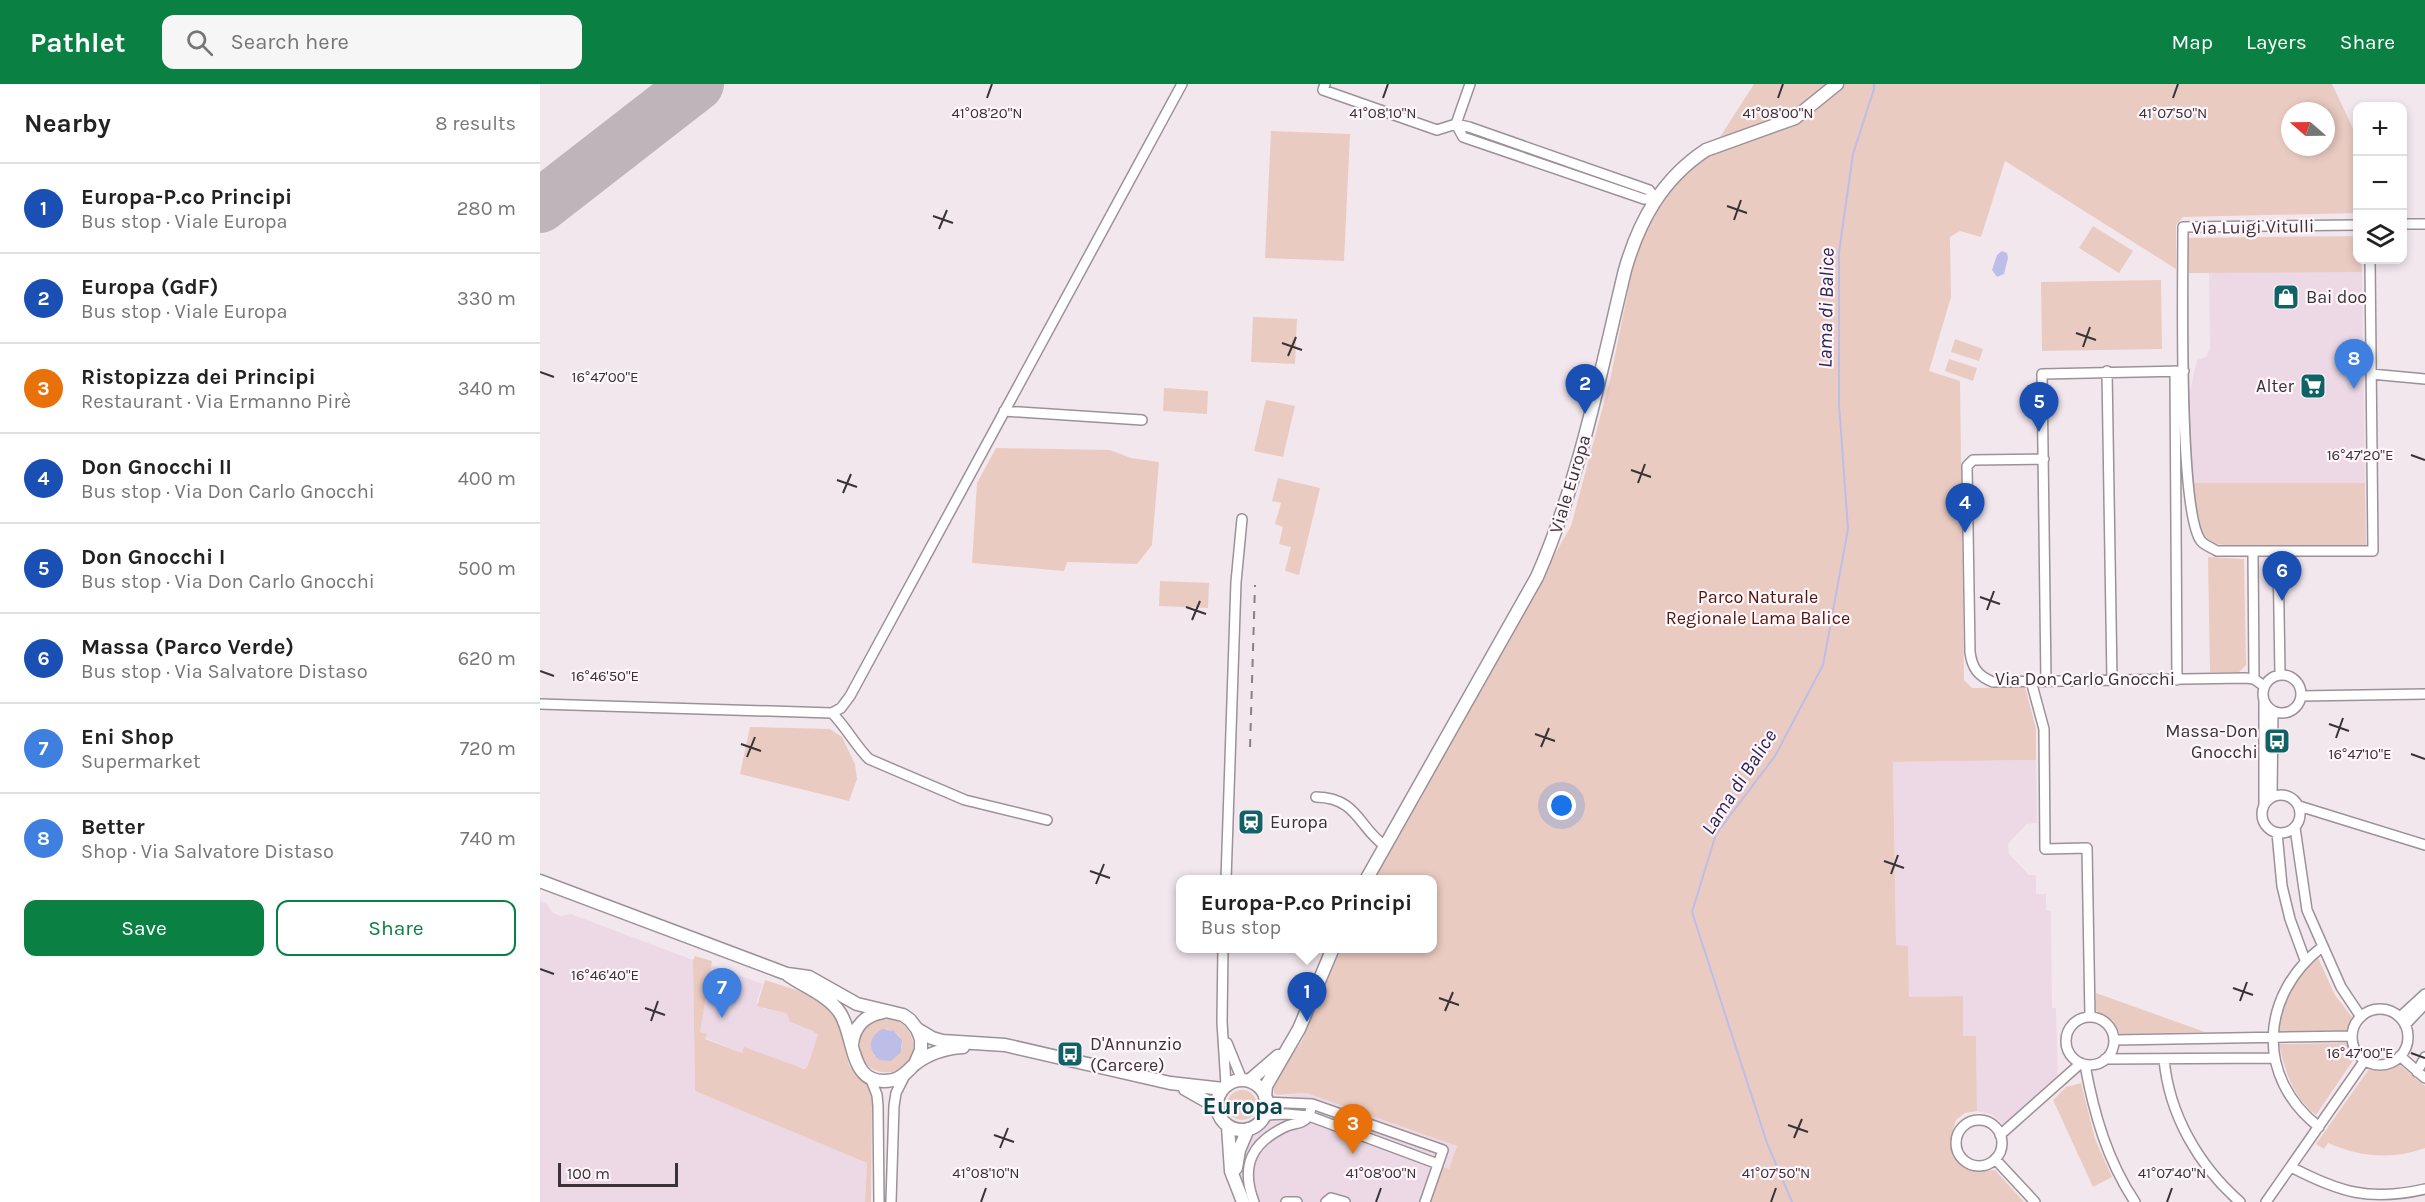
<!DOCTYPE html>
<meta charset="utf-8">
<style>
:root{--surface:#fff;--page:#f6f6f6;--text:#222;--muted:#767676;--line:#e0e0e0;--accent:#0b8043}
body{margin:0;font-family:Karla,sans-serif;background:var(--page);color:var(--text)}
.controls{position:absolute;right:18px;top:18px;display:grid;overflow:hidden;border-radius:12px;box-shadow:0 3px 9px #0003}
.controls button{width:54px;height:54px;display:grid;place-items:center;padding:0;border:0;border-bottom:2px solid var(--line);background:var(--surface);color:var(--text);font:30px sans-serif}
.compass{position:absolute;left:1741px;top:18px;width:54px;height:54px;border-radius:50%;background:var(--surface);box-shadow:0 3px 9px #0003;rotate:290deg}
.scale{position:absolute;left:18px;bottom:15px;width:120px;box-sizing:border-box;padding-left:6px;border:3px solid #373336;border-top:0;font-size:16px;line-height:21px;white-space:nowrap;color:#373336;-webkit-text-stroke:4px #fff5fb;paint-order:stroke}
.you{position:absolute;left:1022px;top:722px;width:21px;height:21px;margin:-15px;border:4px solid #fff;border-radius:50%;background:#1a73e8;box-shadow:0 0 0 9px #1a73e833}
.badge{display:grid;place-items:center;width:39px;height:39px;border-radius:50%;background:var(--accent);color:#fff;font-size:20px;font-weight:700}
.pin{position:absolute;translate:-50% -50px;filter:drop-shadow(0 2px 3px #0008)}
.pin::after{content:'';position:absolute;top:32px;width:21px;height:18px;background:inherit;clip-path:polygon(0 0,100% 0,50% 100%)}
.popup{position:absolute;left:636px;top:791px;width:261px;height:78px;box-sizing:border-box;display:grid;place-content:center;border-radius:12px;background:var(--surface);filter:drop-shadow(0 2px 4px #0005);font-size:20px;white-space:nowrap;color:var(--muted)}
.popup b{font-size:22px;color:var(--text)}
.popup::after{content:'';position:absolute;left:50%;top:100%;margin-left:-12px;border:12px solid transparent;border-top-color:var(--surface)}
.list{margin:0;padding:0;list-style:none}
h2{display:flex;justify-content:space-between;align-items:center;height:78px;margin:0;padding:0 24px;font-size:26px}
h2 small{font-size:20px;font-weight:400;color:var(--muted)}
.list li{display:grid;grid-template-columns:39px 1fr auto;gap:18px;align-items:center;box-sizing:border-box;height:90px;padding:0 24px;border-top:2px solid var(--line)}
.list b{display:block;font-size:22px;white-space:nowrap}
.list p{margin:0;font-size:20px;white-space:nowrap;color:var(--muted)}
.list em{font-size:20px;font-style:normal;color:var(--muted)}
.actions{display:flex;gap:12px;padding:18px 24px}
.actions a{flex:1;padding:14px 0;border:2px solid var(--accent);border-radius:12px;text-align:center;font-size:21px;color:var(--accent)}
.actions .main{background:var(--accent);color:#fff}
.icon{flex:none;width:33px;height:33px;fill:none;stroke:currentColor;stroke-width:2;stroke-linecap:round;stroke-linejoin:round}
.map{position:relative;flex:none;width:1885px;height:1118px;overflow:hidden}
header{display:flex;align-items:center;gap:36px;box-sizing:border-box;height:84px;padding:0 30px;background:var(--accent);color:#fff}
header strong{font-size:28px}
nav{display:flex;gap:33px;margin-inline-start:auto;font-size:21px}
.search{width:420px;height:54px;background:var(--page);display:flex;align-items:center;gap:15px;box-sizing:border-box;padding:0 21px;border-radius:12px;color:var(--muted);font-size:22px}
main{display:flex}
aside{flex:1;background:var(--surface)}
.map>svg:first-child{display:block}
.built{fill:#ecd9e5}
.green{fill:#eacbc2;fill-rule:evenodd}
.water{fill:#bdbee7}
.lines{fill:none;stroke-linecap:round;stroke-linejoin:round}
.stream{stroke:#bdbee7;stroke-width:2}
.runway{stroke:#beb4ba;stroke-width:54}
.minor-casing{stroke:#9c9198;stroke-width:12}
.major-casing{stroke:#9c9198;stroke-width:15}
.minor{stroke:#fff;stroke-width:9}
.major{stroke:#fff;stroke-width:12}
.rail{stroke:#888085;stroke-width:2;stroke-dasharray:8 8;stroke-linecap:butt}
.ticks{fill:none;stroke:#373336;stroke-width:2}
.labels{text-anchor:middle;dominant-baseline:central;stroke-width:4.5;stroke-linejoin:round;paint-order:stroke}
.street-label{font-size:18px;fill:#373336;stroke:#fff5fb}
.poi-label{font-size:18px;fill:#373336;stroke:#fff5fb;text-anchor:start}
.park-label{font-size:18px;fill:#4e1708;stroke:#fff5fb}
.water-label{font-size:20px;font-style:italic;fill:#292557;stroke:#fff5fb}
.district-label{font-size:24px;font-weight:bold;fill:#05484b;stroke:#fff5fb}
.ticks-label{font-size:15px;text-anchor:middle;fill:#373336;stroke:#fff5fb;stroke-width:4.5;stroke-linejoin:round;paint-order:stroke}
</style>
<header>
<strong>Pathlet</strong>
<div class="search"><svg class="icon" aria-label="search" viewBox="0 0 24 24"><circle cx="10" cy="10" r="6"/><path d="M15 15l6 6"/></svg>Search here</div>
<nav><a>Map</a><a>Layers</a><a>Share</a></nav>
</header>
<main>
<aside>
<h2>Nearby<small>8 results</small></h2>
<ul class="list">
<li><span class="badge" style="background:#1a4fb4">1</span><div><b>Europa-P.co Principi</b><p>Bus stop · Viale Europa</p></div><em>280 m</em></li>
<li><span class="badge" style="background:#1a4fb4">2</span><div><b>Europa (GdF)</b><p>Bus stop · Viale Europa</p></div><em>330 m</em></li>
<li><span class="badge" style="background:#e8710a">3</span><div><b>Ristopizza dei Principi</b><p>Restaurant · Via Ermanno Pirè</p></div><em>340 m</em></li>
<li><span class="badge" style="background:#1a4fb4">4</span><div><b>Don Gnocchi II</b><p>Bus stop · Via Don Carlo Gnocchi</p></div><em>400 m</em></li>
<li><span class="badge" style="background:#1a4fb4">5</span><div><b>Don Gnocchi I</b><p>Bus stop · Via Don Carlo Gnocchi</p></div><em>500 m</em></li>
<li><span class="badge" style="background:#1a4fb4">6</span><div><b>Massa (Parco Verde)</b><p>Bus stop · Via Salvatore Distaso</p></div><em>620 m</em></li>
<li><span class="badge" style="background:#3f7fe0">7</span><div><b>Eni Shop</b><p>Supermarket</p></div><em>720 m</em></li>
<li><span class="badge" style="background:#3f7fe0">8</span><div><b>Better</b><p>Shop · Via Salvatore Distaso</p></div><em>740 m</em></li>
</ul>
<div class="actions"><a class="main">Save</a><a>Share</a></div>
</aside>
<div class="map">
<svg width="1885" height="1118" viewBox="0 0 1885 1118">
<rect width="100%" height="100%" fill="#f3e7ee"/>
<path class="built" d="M1669,188H1822L1825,399H1653L1650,308L1657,276L1666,273L1670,264Z
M1496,676L1497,739L1487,740L1468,760L1469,770L1489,791H1496V810H1506V826L1511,827L1512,924H1516L1518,995L1464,1041L1453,1031L1437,1027L1436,952H1423V912L1369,913L1368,862H1356L1353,678Z
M0,817L7,820L13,829L21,832L31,830L153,876L155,1007L327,1079L325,1118H0Z
M171,881L223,900L216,919L225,925L232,924L247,930L250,938L276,948L278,953L266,984L259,985L204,964L202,969L165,954L160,948Z
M766,1009L917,1062L909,1086L903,1084L890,1118H709L700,1094L701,1069L712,1049L718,1046L731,1033L732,1010L739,1012Z"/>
<path class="green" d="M1214,0H1792L1817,53V129L1643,133L1636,141V185L1465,77L1441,153L1420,147L1410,153L1411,213L1389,287L1420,297L1424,596L1432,604L1485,603L1496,645V676L1353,678L1356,861L1368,862L1369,913L1423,912V952H1436L1437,1027L1425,1029L1416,1036C1414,1043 1410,1053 1411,1060C1415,1083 1436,1089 1455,1086L1484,1118H890L903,1083L909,1085L917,1062L766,1009L737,1011L734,1009L733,998L762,957L801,865L893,864V796L835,795L883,710L915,644L1031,442L1070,296L1095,172L1121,117L1180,53ZM1750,27H1786V63H1750Z
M731,47L810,50L804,177L725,174Z
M1553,142L1593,167L1579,189L1539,164Z
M1817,152L1818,176H1821L1822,188L1649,189L1648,154Z
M1621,196L1622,265L1502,267L1501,198Z
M713,233L757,235L755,280L711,278Z
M1415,255L1443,265L1439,277L1411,268Z
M1409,275L1437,284L1433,297L1405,287Z
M624,304L668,307L667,330L623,327Z
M726,316L755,322L743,373L714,367Z
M456,364L570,366L591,374L619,378L612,461L597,480L527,478L524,487L432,479L437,399Z
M738,394L780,404L759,491L745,487L751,463L739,460L743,443L735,440L741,419L732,417Z
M1653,399H1825L1826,461C1804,461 1675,467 1666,456C1654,443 1655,416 1653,399Z
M1668,473L1704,475L1706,581L1699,588H1670Z
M620,497L669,499L668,524L619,522Z
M210,643L290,645L302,653L315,680L317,695L309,717L200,690Z
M155,872L172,877L160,948L167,950L165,955L202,969L204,963L264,985L267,983L278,951L273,947L250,938L247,930C237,926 228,926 217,922L225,896L269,910L281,917L298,938L309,981L328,1003L332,1014L331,1118H325L327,1079L155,1007L153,876Z
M1778,874L1795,911L1812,933L1807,946L1739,947C1742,918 1756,893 1778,874Z
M1556,909L1665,948L1580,950L1572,936L1556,927Z
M352,934C385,946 378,993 343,988C308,984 313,931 352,934ZM347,945C357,947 363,954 362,964L334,972Z
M1806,959L1814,975L1776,1031C1753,1013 1745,988 1739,960Z
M1860,981L1885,1002V1064C1853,1076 1819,1073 1788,1059L1784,1065L1776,1060L1829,985L1842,987Z
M1541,999L1555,1055L1572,1093L1553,1103L1513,1016L1526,1003Z
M687 1021a15 15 0 1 1 30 0a15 15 0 1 1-30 0Z"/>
<path class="water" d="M1462,167L1467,169L1468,174L1464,190L1457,193L1452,186L1457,171Z
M343,945L354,947L362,956L361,968L351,977L340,976C327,967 328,951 343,945Z"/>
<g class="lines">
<path class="stream" d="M1252,1118L1227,1059L1152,828L1176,750L1235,672L1283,581L1308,445L1299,320V168L1313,70L1334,5V0"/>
<path class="runway" d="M0,122L157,0"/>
<g class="minor-casing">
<path id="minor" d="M785,0L783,6L897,46L916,40L929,43L1109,106L1116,115
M916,40L923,53L1104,115H1116
M916,40L930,0
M1862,140H1885
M1818,141L1643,143C1643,193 1638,428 1661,457C1664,461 1672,464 1677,467H1833L1830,176
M1567,287L1572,596
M1635,287L1637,596
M1831,290L1885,295
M464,327L602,336
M1504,375L1433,376L1427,382L1430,568C1432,584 1438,592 1453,598L1705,594L1714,595L1724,602
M1713,468L1714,595
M1738,468L1740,590
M1723 610a19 19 0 1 1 38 0a19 19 0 1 1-38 0Z
M1491,597L1504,645L1505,765L1547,764L1550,933
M1506,597L1502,290L1644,287
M1761,612L1885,610
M1724,617V721
M0,620L292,629L301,624L310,612L642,0
M292,629C306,643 315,661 329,675L425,716L507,736
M1722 730a19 19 0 1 1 38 0a19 19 0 1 1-38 0Z
M776,713C818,714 818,743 845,762
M1732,713L1733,627
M1759,722L1885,761
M1755,744L1767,826L1801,903L1821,933
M1737,749L1742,802L1750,835L1765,876
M686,796L696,498L702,435
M683,864L682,938L686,1001
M1812 953a28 28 0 1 1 56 0a28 28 0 1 1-56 0Z
M1526 957a24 24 0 1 1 48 0a24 24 0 1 1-48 0Z
M1860,933L1885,910
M1865,941L1885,920
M1574,956L1812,952
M687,959L702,996
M1860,972L1885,994
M1565,975L1734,974
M1624,975C1629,1031 1659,1082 1700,1118
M1545,981C1554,1030 1567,1076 1595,1118
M1877,988L1885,973
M330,993L337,1011L338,1022L339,1118
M727,1018L772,1020L903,1066L885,1118
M724,1031L746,1030L769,1032L898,1080
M1416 1059a23 23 0 1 1 46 0a23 23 0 1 1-46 0Z
M1779,1043C1715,993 1720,911 1782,863
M1460,1051L1541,979
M1455,1075L1495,1118
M1751,1083C1799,1108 1830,1118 1885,1105
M351,1118L354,1022L356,1009L365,991
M714,1118C700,1081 712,1058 747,1042C754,1039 763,1040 768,1033C770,1030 771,1024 772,1020
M746,1118H757
M786,1118L791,1114L805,1118
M1726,1118L1825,976"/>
</g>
<g class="major-casing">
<path id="major" d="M826,796L997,493C1040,395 1060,290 1085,186C1099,137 1122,95 1166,66L1255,34L1297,0
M0,797L247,890L269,893L317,920L363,931L370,936L377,945L381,955V966L375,980
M248,891C265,903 288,911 300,929C316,953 308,1005 353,996C364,993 368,986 375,980C389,969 406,964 423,963
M377,945L392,954L402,957L465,961L630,999L683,1005
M312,960C314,942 326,931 343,928
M677 1021a25 25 0 1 1 50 0a25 25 0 1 1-50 0Z
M709,997L738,972
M645,1005L677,1023
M725,1013L726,1002L759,945L793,864
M688,1042L691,1087L703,1118
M696,1084L699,1066L708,1045"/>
</g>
<use href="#minor" class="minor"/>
<use href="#major" class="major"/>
<path class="rail" d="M710,663L715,501"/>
</g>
<path class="ticks" d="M447,14L452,0M843,14L848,0M1238,14L1243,0M1633,14L1638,0M1187,122L1207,129M393,132L413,139M1194,136L1201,116M399,145L407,126M1536,249L1556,256M742,259L762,266M1543,263L1550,243M748,272L756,253M0,288L14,293M1871,371L1885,376M1091,386L1111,393M297,396L317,403M1098,399L1105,380M303,409L311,390M1440,513L1460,520M646,523L666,530M1447,526L1454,507M652,536L660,517M0,587L14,592M1789,640L1809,647M995,650L1015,657M1796,654L1803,634M201,660L221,667M1001,663L1009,644M1871,670L1885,675M207,673L215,653M1344,777L1364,784M550,787L570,794M1351,790L1358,771M556,800L564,780M0,885L14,890M1693,904L1713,911M899,914L919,921M1700,917L1707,898M105,924L125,931M905,927L913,908M111,937L118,917M1871,969L1885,974M1248,1041L1268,1048M454,1051L474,1058M1254,1054L1262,1035M460,1064L468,1044M441,1118L446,1104M836,1118L841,1104M1231,1118L1236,1104M1627,1118L1632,1104"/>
<defs>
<g id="shop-square" transform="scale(1.35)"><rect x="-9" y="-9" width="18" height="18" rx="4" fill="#116266" stroke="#fff5fb"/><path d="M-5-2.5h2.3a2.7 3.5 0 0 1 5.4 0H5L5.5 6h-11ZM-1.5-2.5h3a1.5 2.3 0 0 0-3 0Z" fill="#fff"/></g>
<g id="supermarket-square" transform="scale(1.35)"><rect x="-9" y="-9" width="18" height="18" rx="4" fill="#116266" stroke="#fff5fb"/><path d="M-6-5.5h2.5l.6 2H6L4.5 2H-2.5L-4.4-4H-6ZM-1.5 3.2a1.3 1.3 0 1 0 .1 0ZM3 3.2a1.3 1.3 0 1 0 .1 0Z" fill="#fff"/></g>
<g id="bus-square" transform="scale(1.35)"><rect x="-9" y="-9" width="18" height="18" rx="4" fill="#116266" stroke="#fff5fb"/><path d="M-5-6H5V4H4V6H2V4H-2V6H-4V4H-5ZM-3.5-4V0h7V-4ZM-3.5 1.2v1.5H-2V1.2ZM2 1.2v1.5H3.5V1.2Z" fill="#fff"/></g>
<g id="station-square" transform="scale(1.35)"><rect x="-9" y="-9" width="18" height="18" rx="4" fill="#116266" stroke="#fff5fb"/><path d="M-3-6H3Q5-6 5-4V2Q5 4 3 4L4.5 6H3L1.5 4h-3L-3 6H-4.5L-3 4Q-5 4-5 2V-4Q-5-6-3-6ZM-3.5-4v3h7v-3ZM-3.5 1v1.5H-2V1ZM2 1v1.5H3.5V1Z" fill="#fff"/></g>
</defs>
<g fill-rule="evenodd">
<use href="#shop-square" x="1746" y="213"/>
<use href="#supermarket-square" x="1773" y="302"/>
<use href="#bus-square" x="1737" y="657"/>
<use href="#station-square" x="711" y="738"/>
<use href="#bus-square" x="530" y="970"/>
</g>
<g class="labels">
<g class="street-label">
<text transform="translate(1713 143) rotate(-1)">Via Luigi Vitulli</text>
<text transform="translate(1030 400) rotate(-73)">Viale Europa</text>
<text x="1545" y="595">Via Don Carlo Gnocchi</text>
</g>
<g class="poi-label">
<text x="1766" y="213">Bai doo</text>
<text x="1754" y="302" text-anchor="end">Alter</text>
<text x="1718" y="647" text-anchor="end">Massa-Don<tspan x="1718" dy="21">Gnocchi</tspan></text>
<text x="730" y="738">Europa</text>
<text x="550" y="960">D'Annunzio<tspan x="550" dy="21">(Carcere)</tspan></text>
</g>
<g class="park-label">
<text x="1218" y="513">Parco Naturale<tspan x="1218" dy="21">Regionale Lama Balice</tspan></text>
</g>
<g class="water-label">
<text transform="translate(1286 224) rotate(-89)">Lama di Balice</text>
<text transform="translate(1199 698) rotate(-57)">Lama di Balice</text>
</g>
<g class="district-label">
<text x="703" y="1022">Europa</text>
</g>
</g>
<g class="ticks-label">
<text x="447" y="34">41°08'20"N</text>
<text x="843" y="34">41°08'10"N</text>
<text x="1238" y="34">41°08'00"N</text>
<text x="1633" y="34">41°07'50"N</text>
<text x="65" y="298">16°47'00"E</text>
<text x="1820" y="376">16°47'20"E</text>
<text x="65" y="597">16°46'50"E</text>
<text x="1820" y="675">16°47'10"E</text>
<text x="65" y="896">16°46'40"E</text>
<text x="1820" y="974">16°47'00"E</text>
<text x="446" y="1094">41°08'10"N</text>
<text x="841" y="1094">41°08'00"N</text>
<text x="1236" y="1094">41°07'50"N</text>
<text x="1632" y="1094">41°07'40"N</text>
</g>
</svg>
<div class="controls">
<button>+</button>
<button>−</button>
<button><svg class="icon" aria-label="layers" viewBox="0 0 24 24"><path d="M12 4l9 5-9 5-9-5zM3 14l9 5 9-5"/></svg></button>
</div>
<svg class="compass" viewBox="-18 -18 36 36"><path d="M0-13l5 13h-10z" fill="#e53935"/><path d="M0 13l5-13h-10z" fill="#767676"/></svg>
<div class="scale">100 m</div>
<div class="you"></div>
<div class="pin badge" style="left:767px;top:938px;background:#1a4fb4">1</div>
<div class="popup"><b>Europa-P.co Principi</b>Bus stop</div>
<div class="pin badge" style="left:1045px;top:330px;background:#1a4fb4">2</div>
<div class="pin badge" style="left:813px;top:1070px;background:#e8710a">3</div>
<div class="pin badge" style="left:1425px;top:449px;background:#1a4fb4">4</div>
<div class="pin badge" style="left:1499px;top:348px;background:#1a4fb4">5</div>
<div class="pin badge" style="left:1742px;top:517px;background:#1a4fb4">6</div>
<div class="pin badge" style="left:182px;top:934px;background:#3f7fe0">7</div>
<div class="pin badge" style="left:1814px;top:305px;background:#3f7fe0">8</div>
</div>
</main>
